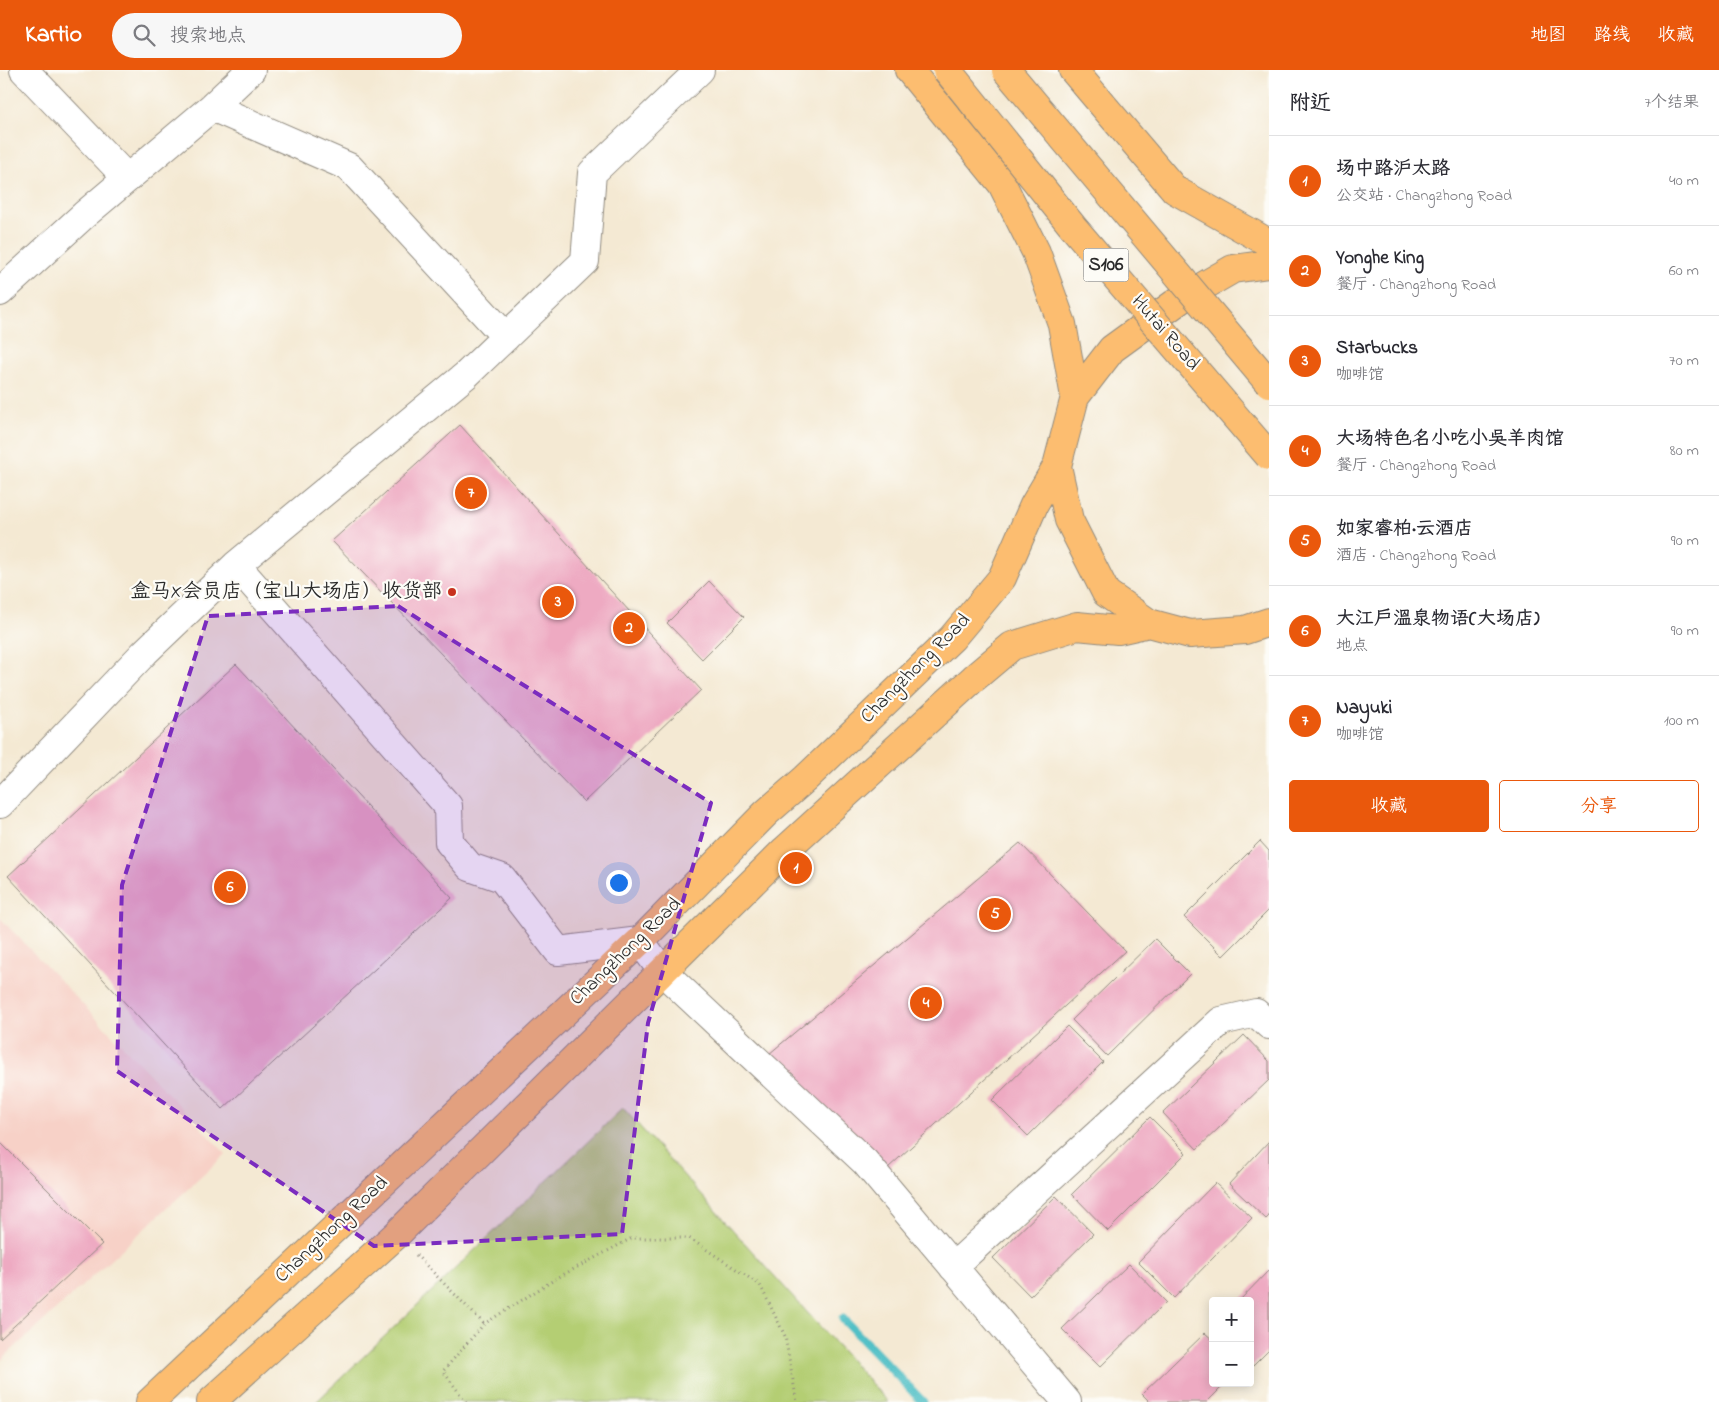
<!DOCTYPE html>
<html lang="zh">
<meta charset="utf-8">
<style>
:root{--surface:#fff;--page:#f7f7f7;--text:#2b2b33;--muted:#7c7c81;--line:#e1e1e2;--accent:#ea580c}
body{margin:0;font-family:"Indie Flower","LXGW WenKai TC",sans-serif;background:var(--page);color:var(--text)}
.controls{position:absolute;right:15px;bottom:15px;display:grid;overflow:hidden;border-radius:5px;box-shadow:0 2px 12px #0003}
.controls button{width:45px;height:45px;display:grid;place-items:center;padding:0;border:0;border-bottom:1px solid var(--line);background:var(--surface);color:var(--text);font:25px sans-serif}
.you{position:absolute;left:618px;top:812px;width:18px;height:18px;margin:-12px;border:4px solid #fff;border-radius:50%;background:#1a73e8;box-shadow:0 0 0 8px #1a73e833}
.badge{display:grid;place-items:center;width:32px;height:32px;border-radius:50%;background:var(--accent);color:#fff;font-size:16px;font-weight:700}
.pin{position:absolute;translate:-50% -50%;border:2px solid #fff;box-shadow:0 1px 5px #0006}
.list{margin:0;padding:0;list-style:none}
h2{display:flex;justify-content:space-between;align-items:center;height:65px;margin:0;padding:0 20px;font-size:21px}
h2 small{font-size:16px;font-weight:400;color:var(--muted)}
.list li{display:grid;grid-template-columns:32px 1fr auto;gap:15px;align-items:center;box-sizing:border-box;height:90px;padding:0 20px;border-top:1px solid var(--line)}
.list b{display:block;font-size:19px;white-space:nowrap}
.list p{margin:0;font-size:16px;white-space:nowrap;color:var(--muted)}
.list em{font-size:16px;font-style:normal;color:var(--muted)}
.actions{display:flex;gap:10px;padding:15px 20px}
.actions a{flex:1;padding:11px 0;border:1px solid var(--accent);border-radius:5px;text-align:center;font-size:18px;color:var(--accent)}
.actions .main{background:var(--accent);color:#fff}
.icon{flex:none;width:28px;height:28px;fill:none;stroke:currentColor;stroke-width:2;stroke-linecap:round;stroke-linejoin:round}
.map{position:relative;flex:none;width:1269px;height:1332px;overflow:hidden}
header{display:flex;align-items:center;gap:30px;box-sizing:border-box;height:70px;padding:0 25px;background:var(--accent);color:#fff}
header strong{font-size:24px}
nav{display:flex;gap:28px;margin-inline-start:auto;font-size:18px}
.search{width:350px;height:45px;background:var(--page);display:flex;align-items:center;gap:12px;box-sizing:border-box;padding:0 18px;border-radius:28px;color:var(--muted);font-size:19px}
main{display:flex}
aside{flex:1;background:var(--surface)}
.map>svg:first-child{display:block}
.built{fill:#f7d1c7}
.green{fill:#b4ce73;stroke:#707c4f}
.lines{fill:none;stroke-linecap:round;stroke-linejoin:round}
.stream{stroke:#51c0c6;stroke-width:9}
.building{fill:#eeaac2}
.minor-casing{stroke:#908a7f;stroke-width:30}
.major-casing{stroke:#908a7f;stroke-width:30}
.path{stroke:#908a7f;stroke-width:3;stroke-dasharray:1 4;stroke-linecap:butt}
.minor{stroke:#fff;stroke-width:28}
.major{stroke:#fcbd6f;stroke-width:28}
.major-bridge-casing{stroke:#908a7f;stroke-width:30;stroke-linecap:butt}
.major-bridge{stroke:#fcbd6f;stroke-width:28}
.marked{fill:#7b2cbf;fill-opacity:0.2;stroke:#7b2cbf;stroke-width:4;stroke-dasharray:10 6;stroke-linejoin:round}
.poi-dot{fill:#c8321e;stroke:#fdfcf7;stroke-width:2}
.labels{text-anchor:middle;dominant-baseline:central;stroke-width:4.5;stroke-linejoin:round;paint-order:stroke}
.shield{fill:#fdfcf7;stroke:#6a6a68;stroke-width:1}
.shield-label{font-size:19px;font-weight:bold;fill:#2b2b2b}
.street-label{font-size:20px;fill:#2b2b2b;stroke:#fdfcf7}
.poi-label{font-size:20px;fill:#2b2b2b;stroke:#fdfcf7;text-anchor:end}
</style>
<header>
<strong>Kartio</strong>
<div class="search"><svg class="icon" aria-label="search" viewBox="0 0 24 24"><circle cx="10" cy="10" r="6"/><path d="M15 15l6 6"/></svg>搜索地点</div>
<nav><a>地图</a><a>路线</a><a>收藏</a></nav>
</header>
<main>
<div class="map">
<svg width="1269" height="1332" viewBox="0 0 1269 1332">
<rect width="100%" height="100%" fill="#fdfcf7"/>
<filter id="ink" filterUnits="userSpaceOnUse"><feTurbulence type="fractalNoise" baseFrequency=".02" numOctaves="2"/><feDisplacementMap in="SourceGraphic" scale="10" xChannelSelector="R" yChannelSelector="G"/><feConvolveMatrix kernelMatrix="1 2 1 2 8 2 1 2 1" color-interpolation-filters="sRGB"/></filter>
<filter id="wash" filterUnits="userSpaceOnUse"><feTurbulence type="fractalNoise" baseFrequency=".0096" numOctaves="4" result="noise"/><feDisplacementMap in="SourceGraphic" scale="20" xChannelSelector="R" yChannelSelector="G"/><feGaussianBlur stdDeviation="1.12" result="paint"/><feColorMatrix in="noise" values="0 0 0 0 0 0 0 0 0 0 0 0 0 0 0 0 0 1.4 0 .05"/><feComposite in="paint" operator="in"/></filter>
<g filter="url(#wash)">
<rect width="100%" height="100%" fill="#f4e9d3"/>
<path class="built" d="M0,848L226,1084L0,1291Z"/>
<path class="green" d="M623,1038L888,1332H316Z"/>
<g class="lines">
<path class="stream" d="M843,1249L923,1332"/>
</g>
<g id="blocks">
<path class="building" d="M460,355L701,620L584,732L332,471Z
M709,511L744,547L702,589L667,553Z
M236,594L452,828L223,1039L8,806Z
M1260,771L1269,781V840L1223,886L1184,847Z
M1020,773L1125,881L888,1098L769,984Z
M1155,869L1190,904L1107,986L1072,950Z
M1067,956L1103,992L1028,1066L992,1030Z
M1244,965L1269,991V1010L1197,1079L1163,1043Z
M1150,1047L1186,1083L1108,1161L1072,1124Z
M1269,1071V1146L1266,1149L1229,1114Z
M0,1072L102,1174L0,1269Z
M1215,1113L1252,1148L1174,1228L1138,1192Z
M1056,1126L1093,1164L1030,1226L993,1188Z
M1129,1194L1166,1232L1100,1297L1062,1259Z
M1269,1200V1280L1253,1296L1250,1292V1231H1239Z
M1205,1263L1213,1270V1313H1226L1207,1332H1150L1142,1324Z"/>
</g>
</g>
<g filter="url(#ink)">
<use href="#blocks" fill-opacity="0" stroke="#908a7f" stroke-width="1"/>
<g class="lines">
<g class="minor-casing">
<path id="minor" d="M24,0L127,108
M212,37L251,0
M0,222L84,145L212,37L349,97L506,267
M236,495L448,736L449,772L470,797L502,808L558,881L640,871L663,902L865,1092L1067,1332
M0,734L145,582L236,495L466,305L585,191L592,103L700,0
M953,1197L1221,951L1256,943L1269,955"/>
</g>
<g class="major-casing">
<path id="major" d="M909,0L1002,114L1036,182L1062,254L1075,327
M1073,0L1175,120L1269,173
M1057,396L1069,450L1106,523L1149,553L1190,564L1245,560L1269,552
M150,1332L640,871L766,743L805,709L952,568L1002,508L1034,435L1057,396L1075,327L1112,279L1181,229L1233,199L1269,194
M211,1332L396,1165L785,780L974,608L1012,576L1077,556L1118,560L1149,553"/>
</g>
<path class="path" d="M416,1185L484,1254
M466,1332L443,1301L484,1254L557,1208L632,1168H689L760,1215L785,1266L797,1332"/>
<use href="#minor" class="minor"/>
<use href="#major" class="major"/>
<g class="major-bridge-casing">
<path id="major-bridge" d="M947,0L1073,157L1269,386
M1006,0L1269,313"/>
</g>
<use href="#major-bridge" class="major-bridge"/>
</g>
</g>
<path class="marked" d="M398,536L711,733L648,953L622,1164L374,1176L117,1001L122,815L208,546Z"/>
<circle class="poi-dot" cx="452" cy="522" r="5"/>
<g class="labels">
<rect class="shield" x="1083.5" y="178.5" width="45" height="33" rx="4"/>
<g class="shield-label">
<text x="1106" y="195">S106</text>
</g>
<g class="street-label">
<text transform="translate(1165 263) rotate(49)">Hutai Road</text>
<text transform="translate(916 599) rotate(-45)">Changzhong Road</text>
<text transform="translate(626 882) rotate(-44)">Changzhong Road</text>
<text transform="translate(332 1160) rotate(-43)">Changzhong Road</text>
</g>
<g class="poi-label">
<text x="442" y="522">盒马X会员店（宝山大场店）收货部</text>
</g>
</g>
</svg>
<div class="controls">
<button>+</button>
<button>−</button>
</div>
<div class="you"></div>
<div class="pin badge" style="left:796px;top:798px">1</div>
<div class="pin badge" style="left:629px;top:558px">2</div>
<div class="pin badge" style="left:558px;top:532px">3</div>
<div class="pin badge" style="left:926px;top:933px">4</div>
<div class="pin badge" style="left:995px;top:844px">5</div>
<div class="pin badge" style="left:230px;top:817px">6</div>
<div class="pin badge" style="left:471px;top:423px">7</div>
</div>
<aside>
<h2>附近<small>7个结果</small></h2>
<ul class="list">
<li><span class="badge">1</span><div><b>场中路沪太路</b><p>公交站 · Changzhong Road</p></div><em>40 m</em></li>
<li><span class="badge">2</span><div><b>Yonghe King</b><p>餐厅 · Changzhong Road</p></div><em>60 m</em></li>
<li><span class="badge">3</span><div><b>Starbucks</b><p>咖啡馆</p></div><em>70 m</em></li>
<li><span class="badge">4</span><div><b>大场特色名小吃小吴羊肉馆</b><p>餐厅 · Changzhong Road</p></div><em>80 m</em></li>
<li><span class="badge">5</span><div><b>如家睿柏·云酒店</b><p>酒店 · Changzhong Road</p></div><em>90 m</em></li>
<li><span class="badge">6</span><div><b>大江户温泉物语(大场店)</b><p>地点</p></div><em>90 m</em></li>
<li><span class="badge">7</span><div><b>Nayuki</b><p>咖啡馆</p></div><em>100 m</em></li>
</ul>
<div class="actions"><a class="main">收藏</a><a>分享</a></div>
</aside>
</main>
